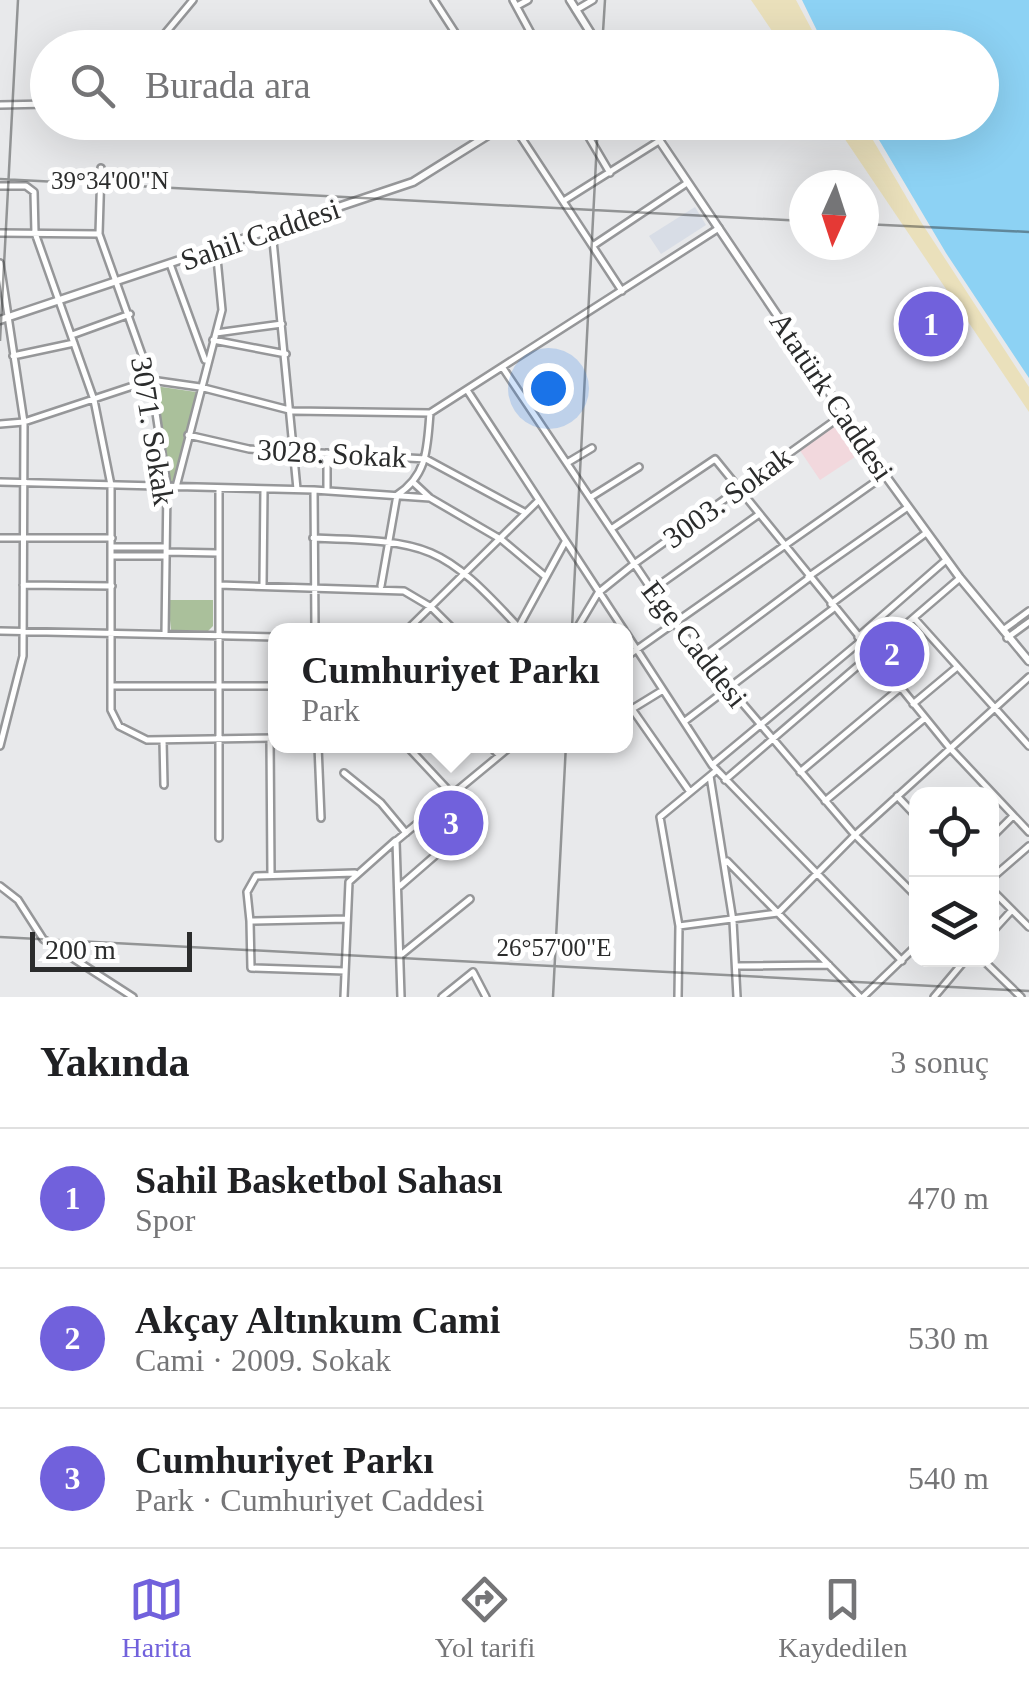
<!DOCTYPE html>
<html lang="tr">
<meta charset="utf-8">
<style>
:root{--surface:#fff;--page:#f2f2f2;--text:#202124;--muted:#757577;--line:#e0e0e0;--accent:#7161dc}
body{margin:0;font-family:Georgia,serif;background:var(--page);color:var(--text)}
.controls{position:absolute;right:30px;bottom:30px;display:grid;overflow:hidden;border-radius:20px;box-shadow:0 10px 40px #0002}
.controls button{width:90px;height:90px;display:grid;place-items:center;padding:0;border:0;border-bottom:2px solid var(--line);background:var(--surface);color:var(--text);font:50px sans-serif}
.compass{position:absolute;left:789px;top:170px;width:90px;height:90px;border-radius:50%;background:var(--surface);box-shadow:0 10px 40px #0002;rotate:183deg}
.scale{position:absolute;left:30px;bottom:25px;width:162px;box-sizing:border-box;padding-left:10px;border:5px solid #2b2c2c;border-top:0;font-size:28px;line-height:35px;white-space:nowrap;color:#2b2c2c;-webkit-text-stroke:8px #fff;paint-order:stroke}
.you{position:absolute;left:548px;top:388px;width:35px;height:35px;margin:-25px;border:8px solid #fff;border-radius:50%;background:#1a73e8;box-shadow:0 0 0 15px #1a73e833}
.badge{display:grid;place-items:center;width:65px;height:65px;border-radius:50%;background:var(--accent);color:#fff;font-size:32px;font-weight:700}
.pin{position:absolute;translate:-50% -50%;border:5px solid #fff;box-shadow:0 2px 10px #0006}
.popup{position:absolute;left:268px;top:623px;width:365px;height:130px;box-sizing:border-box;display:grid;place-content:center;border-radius:20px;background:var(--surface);filter:drop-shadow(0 2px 8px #0005);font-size:32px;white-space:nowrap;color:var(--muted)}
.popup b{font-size:38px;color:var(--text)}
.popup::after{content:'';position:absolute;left:50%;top:100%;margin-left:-20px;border:20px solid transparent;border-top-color:var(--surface)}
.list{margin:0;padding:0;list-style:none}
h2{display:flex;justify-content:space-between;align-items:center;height:130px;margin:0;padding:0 40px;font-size:42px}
h2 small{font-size:32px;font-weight:400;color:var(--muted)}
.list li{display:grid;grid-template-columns:65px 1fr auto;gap:30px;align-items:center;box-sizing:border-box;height:140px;padding:0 40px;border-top:2px solid var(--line)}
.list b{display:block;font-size:38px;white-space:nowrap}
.list p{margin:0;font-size:32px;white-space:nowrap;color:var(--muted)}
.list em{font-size:32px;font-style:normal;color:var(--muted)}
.icon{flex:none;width:55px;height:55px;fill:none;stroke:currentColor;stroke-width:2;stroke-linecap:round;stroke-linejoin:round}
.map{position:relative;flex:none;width:1029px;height:997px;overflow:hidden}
.search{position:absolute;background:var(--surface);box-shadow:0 10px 40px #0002;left:30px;right:30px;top:30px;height:110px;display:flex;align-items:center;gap:25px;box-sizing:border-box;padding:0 35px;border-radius:55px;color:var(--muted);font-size:38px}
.sheet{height:550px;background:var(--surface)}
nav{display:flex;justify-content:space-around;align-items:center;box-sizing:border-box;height:140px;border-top:2px solid var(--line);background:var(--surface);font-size:28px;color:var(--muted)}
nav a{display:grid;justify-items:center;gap:5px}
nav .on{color:var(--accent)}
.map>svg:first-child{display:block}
.built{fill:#d8dde6}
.education{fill:#f2d8dd}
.green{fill:#aac09b}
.sand{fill:#eae0bb}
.water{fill:#8dd2f4}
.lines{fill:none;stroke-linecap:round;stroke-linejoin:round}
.street-casing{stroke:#969799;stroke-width:10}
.secondary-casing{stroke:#969799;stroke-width:11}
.street{stroke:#fff;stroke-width:5}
.secondary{stroke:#fff;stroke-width:6}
.ticks{fill:none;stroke:#2b2c2c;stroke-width:2.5;stroke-opacity:0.45}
.labels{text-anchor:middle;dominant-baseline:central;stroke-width:10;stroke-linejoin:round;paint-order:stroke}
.street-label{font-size:30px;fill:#2b2c2c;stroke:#fff}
.ticks-label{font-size:25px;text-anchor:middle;fill:#2b2c2c;stroke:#fff;stroke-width:10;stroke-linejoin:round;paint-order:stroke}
</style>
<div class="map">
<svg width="1029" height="997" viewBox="0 0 1029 997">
<rect width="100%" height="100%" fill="#e8e9eb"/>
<path class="built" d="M695,207L706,225L661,254L649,236Z"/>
<path class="education" d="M840,422L861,453L820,480L799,449Z"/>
<path class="green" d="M155,386L196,392L176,483H170Z
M168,600H213V626L208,631L171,630Z"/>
<path class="sand" d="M751,0H796L821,47H783Z
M834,123H863L921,222L1029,387V412Z"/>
<path class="water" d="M802,0H1029V378L946,253L869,123L982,122V48L825,47Z"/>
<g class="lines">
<g class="street-casing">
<path id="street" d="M434,0L465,48
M513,0L539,48
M517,6L528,0
M576,10L593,0
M153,48L193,0
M0,105L48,104
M511,122L622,291
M580,122L610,173
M101,168L99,234L151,380L167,486L165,635
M0,186H26L34,192L35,233L94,400L111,485V710L119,726L147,740L276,738
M565,200L659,141
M272,230L297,489
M0,233L99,234
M594,245L687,183
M0,263L24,422L23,656L0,746
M170,264L205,360
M216,333L282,324
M72,335L130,314
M213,340L286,354
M13,356L74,343
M503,368L674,623L854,834L916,896
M467,390L624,630
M0,424L24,422L151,380L200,387L293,411L430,413L719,228
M188,435L249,449L426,459L524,512
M327,453V490
M567,463L592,448
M0,482L314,490L430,498
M415,484L430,498L502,540L546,577
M176,487L222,310L216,248
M314,490L315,630
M591,497L639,467
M611,529L715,459L949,747L1029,832
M0,538H112
M313,538C430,542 441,543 521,630
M112,547H166
M166,552L218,553
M112,556H166
M808,577L908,507
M23,585L112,586
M219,585L404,591L431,607L454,630
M263,585L264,489
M381,586L397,495C428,475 427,448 430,413
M652,590L758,515
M831,604L926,533
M914,618L1029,746
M518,628L565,542
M407,630L538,501
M576,630L598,593L634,564L844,414
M1003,630L1029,611
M0,631L276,637
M626,633L712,765L902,961
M858,637L946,560
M1007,638L1029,622
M626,657L885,475
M703,657L809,578
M111,686H276
M663,690L632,709L690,792
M913,704L956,668
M685,721L834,608
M270,738L271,873
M163,740L164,785
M318,746L321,818
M490,746L499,755
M712,765L861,641
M800,772L900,688
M344,773L381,803L406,833
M710,776L733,921L737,997
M725,780L960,578
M897,796L916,816
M825,801L925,718
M992,837L1013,816
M219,838V488
M727,861L860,997
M992,878L1029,846
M0,886L18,900L43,939L133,997
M400,886L476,820L407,746
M992,890L1029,927
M250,921L247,892L256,876L355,873
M679,926L778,913L855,835L1029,677
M992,932L1012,910
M402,954L470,899
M982,959L1021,997
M737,966L829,965
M345,971L251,968L250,921L347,919
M344,997L349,882L395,841
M401,997L396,841L511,746
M442,997L473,972L486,997
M678,997L679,926L660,817L717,770
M863,997L916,946
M934,997L966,959"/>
</g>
<g class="secondary-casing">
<path id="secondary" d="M570,0L600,48
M647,122L885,475L960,578L1029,661
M0,320L413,182L509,122"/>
</g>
<use href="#street" class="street"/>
<use href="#secondary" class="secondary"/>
</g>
<path class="ticks" d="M602,48L605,0M0,179L804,221M864,224L1029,232M0,341L18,0M0,937L1029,991M553,997L598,122"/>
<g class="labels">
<g class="street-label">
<text transform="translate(260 234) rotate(-19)">Sahil Caddesi</text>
<text transform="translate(832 396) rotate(56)">Atatürk Caddesi</text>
<text transform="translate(153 431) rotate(81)">3071. Sokak</text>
<text transform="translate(332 453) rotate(3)">3028. Sokak</text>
<text transform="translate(727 497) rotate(-36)">3003. Sokak</text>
<text transform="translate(695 644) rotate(52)">Ege Caddesi</text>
</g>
</g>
<g class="ticks-label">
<text x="110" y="189">39°34'00"N</text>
<text x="554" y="956">26°57'00"E</text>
</g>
</svg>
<div class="controls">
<button><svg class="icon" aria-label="locate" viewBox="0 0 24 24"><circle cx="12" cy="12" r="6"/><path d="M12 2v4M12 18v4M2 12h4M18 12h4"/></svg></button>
<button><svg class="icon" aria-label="layers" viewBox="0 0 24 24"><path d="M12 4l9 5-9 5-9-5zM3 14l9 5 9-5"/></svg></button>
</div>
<svg class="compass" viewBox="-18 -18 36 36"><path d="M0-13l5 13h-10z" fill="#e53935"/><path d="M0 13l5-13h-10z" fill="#757577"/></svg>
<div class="scale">200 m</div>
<div class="you"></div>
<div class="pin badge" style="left:931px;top:324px">1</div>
<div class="pin badge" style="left:892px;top:654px">2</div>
<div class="pin badge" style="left:451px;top:823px">3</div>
<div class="popup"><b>Cumhuriyet Parkı</b>Park</div>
<div class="search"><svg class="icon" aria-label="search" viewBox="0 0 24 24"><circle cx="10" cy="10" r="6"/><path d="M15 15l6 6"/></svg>Burada ara</div>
</div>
<section class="sheet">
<h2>Yakında<small>3 sonuç</small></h2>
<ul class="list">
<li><span class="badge">1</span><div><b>Sahil Basketbol Sahası</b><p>Spor</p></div><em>470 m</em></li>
<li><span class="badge">2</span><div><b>Akçay Altınkum Cami</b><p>Cami · 2009. Sokak</p></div><em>530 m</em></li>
<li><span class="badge">3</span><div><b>Cumhuriyet Parkı</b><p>Park · Cumhuriyet Caddesi</p></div><em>540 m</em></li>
</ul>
</section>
<nav>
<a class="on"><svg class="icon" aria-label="map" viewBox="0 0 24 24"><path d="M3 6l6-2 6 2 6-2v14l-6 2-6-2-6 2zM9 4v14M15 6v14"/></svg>Harita</a>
<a><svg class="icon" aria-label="directions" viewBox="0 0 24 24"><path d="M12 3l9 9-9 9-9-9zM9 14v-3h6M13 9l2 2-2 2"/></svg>Yol tarifi</a>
<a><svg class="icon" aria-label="saved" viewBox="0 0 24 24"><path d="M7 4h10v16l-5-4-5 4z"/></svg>Kaydedilen</a>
</nav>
